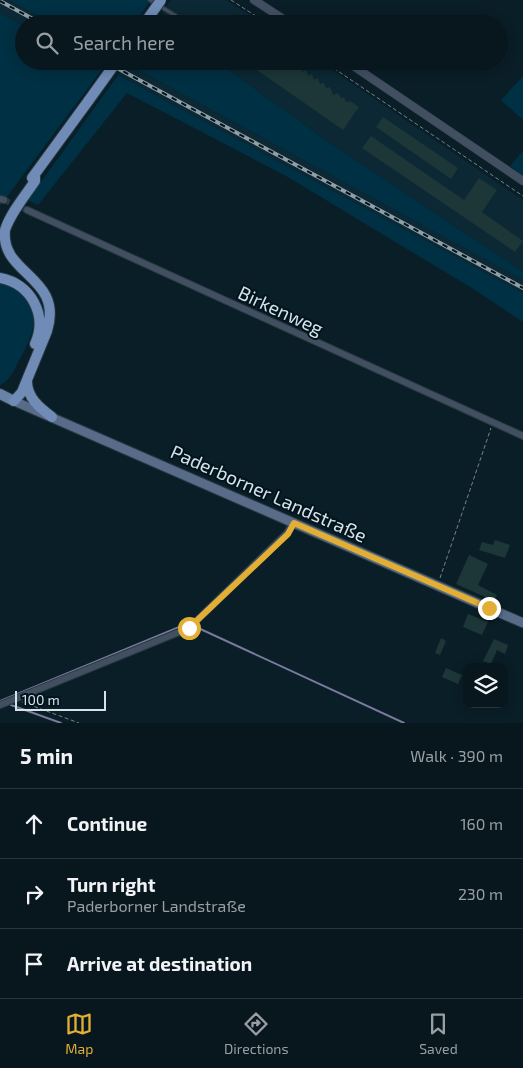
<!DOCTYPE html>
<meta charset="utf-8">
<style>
:root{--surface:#08161d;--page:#111f26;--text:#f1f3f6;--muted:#989fa4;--line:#29353b;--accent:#e2af34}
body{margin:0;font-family:"Exo 2",sans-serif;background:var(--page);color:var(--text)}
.controls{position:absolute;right:15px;bottom:15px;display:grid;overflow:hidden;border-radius:10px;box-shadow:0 2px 12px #0003}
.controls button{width:45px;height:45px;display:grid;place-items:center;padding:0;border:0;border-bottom:1px solid var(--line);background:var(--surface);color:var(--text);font:25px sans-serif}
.scale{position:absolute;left:15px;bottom:12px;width:91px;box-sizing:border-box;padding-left:5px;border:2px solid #d7e3e9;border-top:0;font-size:14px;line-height:18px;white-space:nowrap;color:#d7e3e9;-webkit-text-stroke:4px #02141d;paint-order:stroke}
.stop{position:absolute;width:15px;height:15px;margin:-11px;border:4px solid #e2af34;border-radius:50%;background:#fff}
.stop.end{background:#e2af34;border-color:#fff;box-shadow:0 1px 5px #0008}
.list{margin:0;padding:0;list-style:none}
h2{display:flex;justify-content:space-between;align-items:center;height:65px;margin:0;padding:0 20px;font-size:21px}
h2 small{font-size:16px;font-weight:400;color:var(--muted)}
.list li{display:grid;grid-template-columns:32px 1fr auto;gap:15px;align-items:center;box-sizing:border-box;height:70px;padding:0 20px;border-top:1px solid var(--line)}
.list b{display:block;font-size:19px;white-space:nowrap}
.list p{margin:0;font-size:16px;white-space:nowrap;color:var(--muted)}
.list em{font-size:16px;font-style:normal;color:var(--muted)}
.icon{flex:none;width:28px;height:28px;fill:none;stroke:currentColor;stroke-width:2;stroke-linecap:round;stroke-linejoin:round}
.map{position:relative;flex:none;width:523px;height:723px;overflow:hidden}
.search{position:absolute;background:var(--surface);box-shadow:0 2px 12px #0003;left:15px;right:15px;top:15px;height:55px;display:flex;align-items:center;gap:12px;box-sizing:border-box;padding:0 18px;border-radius:28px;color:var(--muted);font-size:19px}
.sheet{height:275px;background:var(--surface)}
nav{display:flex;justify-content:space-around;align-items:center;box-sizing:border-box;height:70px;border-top:1px solid var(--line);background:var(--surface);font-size:14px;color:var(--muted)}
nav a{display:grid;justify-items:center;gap:2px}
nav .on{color:var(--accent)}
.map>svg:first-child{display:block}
.built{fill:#0b2834}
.green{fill:#003043}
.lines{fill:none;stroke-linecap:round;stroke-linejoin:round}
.stream{stroke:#7a7a9d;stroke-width:2}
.building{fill:#1d3637}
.minor-tunnel{stroke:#293c44;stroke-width:6;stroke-dasharray:6 3;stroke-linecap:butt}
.service-casing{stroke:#273a42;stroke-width:5}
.minor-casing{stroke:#273a42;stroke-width:8}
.tertiary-casing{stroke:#273a42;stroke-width:9}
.secondary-casing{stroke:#273a42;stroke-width:11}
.primary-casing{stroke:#273a42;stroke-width:12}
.trunk-casing{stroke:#273a42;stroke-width:12}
.path{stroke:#74848b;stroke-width:1;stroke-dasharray:4 2.5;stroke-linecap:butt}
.service{stroke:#424f61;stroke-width:3}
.minor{stroke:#424f61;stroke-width:6}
.tertiary{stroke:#424f61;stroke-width:8}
.secondary{stroke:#586c89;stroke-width:9}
.primary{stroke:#6982a8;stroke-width:10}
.trunk{stroke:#708cb6;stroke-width:10}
.rail-casing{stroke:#909fa6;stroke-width:4}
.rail{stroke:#02141d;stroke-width:2;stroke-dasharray:5.5;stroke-linecap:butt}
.trunk-bridge-casing{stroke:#273a42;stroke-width:12;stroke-linecap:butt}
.trunk-bridge{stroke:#708cb6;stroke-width:10}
.route{stroke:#e2af34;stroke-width:6}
.labels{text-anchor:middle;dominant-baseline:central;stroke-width:4;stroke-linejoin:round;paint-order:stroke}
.street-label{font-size:19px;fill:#d7e3e9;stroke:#02141d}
</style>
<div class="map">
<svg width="523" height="723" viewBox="0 0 523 723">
<rect width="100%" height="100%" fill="#0a1e27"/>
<path class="built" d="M0,0H9L53,24H24V26L0,13Z
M171,0H226L264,24H179L162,13Z
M216,61H319L523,200V272L333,145Z
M126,63L523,280V293L118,75Z"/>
<path class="green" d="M9,0H151L134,24H53Z
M0,13L24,26V61H91L103,68L0,206Z
M127,61H216L333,145L523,272V280L126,63Z
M118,75L523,293V322L475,290L286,176L127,93L38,205L28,200Z
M523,76V120L501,100Z
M523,151V176L510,166Z
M0,283C16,286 32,297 34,315C36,327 26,348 20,359C14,369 11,380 0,385Z"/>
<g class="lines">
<path class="stream" d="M196,627L404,723
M0,701L189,623
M11,705L61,723"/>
</g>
<path class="building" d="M244,61H289L290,63L294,62L296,68L300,66L302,72L306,70L308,76L312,74L314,80L318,78L320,84L324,83L326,88L330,87L333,95L338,93L341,98L344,97L346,102L350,101L359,107L343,130Z
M383,117L458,168L451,179L376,127Z
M371,136L464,200L479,178L497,190L482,212L523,241L515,252L362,148Z
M495,540L510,545L505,558L479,550L482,542L493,545Z
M469,555L488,564L478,585L497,595L494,601L456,584Z
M468,614L488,622L482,635L463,627Z
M441,638L446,641L440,655L435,653Z
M494,639L508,645L505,654L497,650L491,664L483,661Z
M446,668L462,675L458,684L442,677Z"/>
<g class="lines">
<path class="minor-tunnel" d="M4,200L27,210"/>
<g class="service-casing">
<path id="service" d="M150,0L189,24"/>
</g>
<g class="minor-casing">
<path id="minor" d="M0,199L4,200
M27,210L523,436
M0,705L189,628L287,533L293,523"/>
</g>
<g class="tertiary-casing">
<path id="tertiary" d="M254,0L291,24
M346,61L523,181"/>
</g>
<g class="secondary-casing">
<path id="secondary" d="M14,401L523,623"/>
</g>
<g class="primary-casing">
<path id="primary" d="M0,394L14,401"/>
</g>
<g class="trunk-casing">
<path id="trunk" d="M32,178L89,100
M0,278C31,284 48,315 35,344
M27,381C27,398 40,408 52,417
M14,401L22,392L47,331C64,276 0,275 5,230C11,212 25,196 35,181V174"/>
</g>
<path class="path" d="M231,0L268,24
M323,61L523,196
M440,578L491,428
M22,702L79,723"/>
<use href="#service" class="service"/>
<use href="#minor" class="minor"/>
<use href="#tertiary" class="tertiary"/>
<use href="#secondary" class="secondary"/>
<use href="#primary" class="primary"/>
<use href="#trunk" class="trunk"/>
<g class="rail-casing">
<path id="rail" d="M0,1L42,24
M104,61L523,288"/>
</g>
<use href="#rail" class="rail"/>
<g class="trunk-bridge-casing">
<path id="trunk-bridge" d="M144,24L161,0
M89,100L117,61"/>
</g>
<use href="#trunk-bridge" class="trunk-bridge"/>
</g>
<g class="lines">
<path class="route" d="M189,628L288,534L294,523L489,608"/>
</g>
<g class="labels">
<g class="street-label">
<text transform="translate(281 310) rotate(25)">Birkenweg</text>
<text transform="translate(269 493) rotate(24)">Paderborner Landstraße</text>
</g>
</g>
</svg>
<div class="controls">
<button><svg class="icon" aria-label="layers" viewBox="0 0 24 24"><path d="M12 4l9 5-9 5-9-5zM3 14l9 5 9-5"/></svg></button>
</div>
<div class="scale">100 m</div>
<div class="stop" style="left:189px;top:628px"></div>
<div class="stop end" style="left:489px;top:608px"></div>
<div class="search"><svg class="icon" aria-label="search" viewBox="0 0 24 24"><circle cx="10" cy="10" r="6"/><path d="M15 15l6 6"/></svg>Search here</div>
</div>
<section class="sheet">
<h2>5 min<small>Walk · 390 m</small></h2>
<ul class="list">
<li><svg class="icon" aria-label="ahead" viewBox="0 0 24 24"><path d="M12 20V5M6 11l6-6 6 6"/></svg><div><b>Continue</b></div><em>160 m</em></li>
<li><svg class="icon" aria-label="right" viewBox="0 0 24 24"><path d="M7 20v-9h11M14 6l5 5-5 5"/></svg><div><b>Turn right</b><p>Paderborner Landstraße</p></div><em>230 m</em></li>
<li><svg class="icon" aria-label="arrive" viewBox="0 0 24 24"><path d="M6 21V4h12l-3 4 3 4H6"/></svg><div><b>Arrive at destination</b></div></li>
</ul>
</section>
<nav>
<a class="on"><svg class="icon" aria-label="map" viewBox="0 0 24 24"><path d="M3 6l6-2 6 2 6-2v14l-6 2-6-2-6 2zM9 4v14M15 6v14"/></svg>Map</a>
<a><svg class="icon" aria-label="directions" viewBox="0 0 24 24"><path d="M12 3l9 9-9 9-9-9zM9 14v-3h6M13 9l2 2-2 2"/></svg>Directions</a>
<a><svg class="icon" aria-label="saved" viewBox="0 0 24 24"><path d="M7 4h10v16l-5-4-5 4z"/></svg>Saved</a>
</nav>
